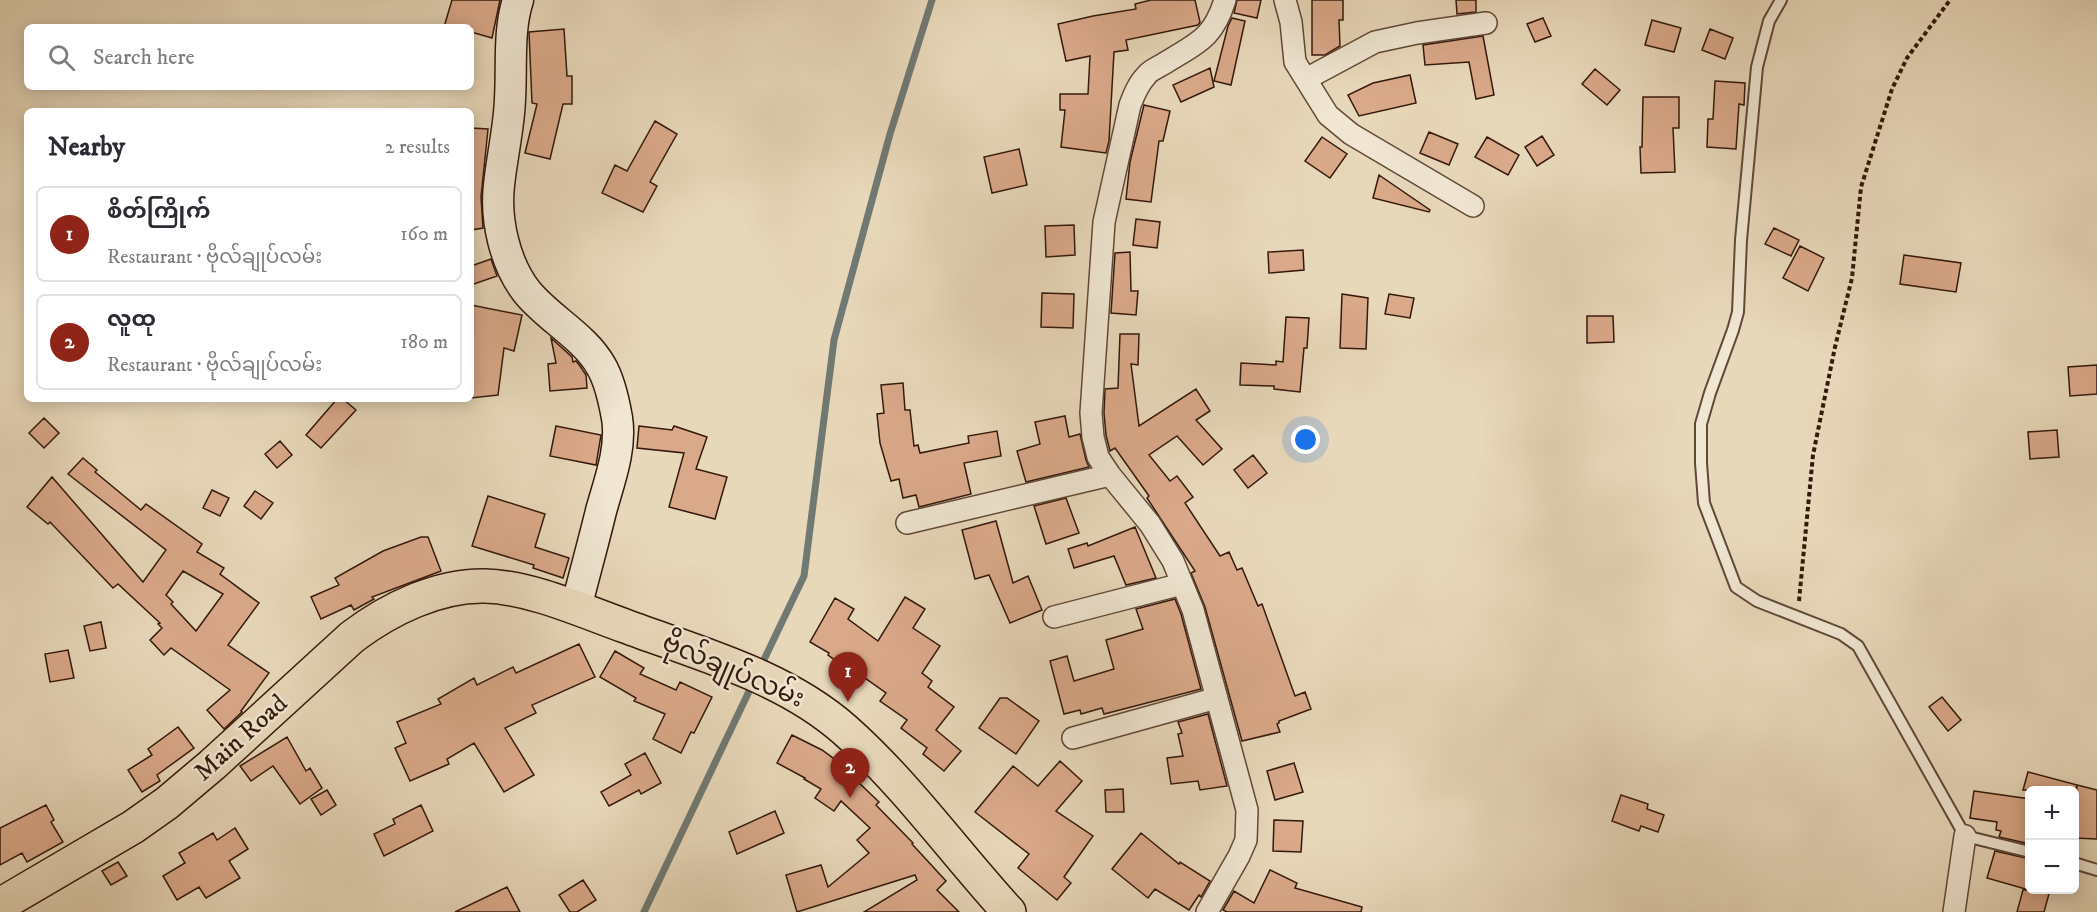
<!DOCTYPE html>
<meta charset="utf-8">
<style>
:root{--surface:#fff;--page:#f7f7f7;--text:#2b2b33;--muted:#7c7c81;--line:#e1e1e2;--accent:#8f2418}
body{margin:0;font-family:"IM FELL DW Pica","Noto Sans Myanmar",serif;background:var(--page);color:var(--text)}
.controls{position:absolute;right:18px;bottom:18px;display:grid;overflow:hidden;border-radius:9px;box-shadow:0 3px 15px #0003}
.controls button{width:54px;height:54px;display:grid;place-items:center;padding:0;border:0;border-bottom:2px solid var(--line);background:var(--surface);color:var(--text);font:30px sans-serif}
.you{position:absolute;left:1306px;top:440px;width:21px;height:21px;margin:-15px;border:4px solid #fff;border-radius:50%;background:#1a73e8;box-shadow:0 0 0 9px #1a73e833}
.badge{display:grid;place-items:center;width:39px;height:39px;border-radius:50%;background:var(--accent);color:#fff;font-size:20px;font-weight:700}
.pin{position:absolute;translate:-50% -50px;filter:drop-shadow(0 2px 3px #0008)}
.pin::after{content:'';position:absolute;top:32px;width:21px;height:18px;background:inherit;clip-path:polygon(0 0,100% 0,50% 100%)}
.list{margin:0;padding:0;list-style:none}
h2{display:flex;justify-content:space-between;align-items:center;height:78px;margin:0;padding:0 24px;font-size:26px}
h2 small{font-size:20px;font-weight:400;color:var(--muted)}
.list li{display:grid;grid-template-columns:39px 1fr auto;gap:18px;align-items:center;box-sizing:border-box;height:96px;margin:0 12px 12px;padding:0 12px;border:2px solid var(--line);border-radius:9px}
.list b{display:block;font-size:22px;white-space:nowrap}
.list p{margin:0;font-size:20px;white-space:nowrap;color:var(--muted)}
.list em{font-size:20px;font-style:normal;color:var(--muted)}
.icon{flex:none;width:33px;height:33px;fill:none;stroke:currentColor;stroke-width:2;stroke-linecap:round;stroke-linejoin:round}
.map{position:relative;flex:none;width:2097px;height:912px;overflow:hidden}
.search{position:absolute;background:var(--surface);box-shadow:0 3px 15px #0003;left:24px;top:24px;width:450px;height:66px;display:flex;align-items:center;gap:15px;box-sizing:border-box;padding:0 21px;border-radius:9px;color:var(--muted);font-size:22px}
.panel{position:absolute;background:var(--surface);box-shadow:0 3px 15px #0003;left:24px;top:108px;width:450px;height:294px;border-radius:9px}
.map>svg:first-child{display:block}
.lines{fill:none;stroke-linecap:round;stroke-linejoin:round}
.stream{stroke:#707972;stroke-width:7}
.building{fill:#daa98a;stroke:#34180c;stroke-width:1.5;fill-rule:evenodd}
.lane-casing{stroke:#614838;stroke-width:14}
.street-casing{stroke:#614838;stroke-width:24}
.secondary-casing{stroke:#34180c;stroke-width:33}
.primary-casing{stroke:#34180c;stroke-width:36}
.path{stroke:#34180c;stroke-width:4;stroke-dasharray:4.5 3;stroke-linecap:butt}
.lane{stroke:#f0e6d2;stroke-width:10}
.street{stroke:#f0e6d2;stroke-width:21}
.secondary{stroke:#f0e6d2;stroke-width:30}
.primary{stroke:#e8d8ba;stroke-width:33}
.labels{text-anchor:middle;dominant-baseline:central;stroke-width:5;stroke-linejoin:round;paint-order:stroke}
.street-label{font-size:26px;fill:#34180c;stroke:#f0e6d2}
</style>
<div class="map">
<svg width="2097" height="912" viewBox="0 0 2097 912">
<rect width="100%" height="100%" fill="#e8d8ba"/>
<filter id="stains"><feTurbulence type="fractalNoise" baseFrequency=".00333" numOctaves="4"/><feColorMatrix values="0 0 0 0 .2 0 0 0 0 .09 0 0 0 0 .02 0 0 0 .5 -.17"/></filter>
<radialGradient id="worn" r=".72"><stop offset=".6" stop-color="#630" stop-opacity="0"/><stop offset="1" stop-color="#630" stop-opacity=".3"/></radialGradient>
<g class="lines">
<path class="stream" d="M760,668L804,576L834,340L890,134L932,0
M644,912L753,683"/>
</g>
<path class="building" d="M452,0H500L492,38L471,32V27H444Z
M1151,0H1195L1200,22L1198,25L1126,40L1128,50L1114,52L1109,141L1106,153L1061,147L1065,110H1060V94H1088L1090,56L1066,61L1058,24L1093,16L1136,9L1135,4Z
M1237,0H1261L1257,18L1234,13Z
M1312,0H1343V20H1339L1340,46L1325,55H1312Z
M1456,0H1476V12L1457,14Z
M1232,18L1245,21L1231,85L1214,81L1228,26Z
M1543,18L1551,36L1535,42L1527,24Z
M1652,20L1681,28L1674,52L1645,45Z
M564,29L567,76H572V104H563L550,159L525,153L537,104L532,103L529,32Z
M1710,29L1733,38L1725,59L1702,50Z
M1483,36L1494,95L1476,99L1469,62L1425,65L1423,45Z
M1210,68L1214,87L1181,102L1173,85Z
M1595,69L1620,90L1607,105L1582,84Z
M1410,75L1416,103L1359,116L1348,95L1373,83Z
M1715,81L1745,83L1744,105L1739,104L1736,149L1707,147L1708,119H1713Z
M1643,97H1679V128H1673L1675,172L1641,173L1640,147H1642Z
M1144,105L1170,111L1163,141H1159L1151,202L1126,199L1130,162Z
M655,121L677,134L650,182L657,186L643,212L602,193L615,165L627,171Z
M471,128L488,129L481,197L483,228L471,230Z
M1429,132L1458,144L1449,165L1420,153Z
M1542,136L1554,155L1537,166L1525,147Z
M1322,137L1347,154L1330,178L1305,161Z
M1487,137L1519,155L1508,175L1475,157Z
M1019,149L1027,185L992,193L984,157Z
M1379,175L1430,210L1429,212L1373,198Z
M1136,219L1160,222L1157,248L1133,245Z
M1074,225L1075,255L1046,257L1045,226Z
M1774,228L1799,240L1791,256L1765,244Z
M1800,246L1824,258L1808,291L1783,278Z
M1303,250L1304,270L1269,273L1268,252Z
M1130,252L1131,291H1138L1136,315L1111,313L1115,253Z
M1904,255L1961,263L1956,292L1900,284Z
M491,259L497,276L471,285V266Z
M1042,293L1074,294L1073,328L1041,327Z
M1342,294L1368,298L1366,349L1340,348Z
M1389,294L1414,298L1410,318L1385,314Z
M471,305L522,315L514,351L504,348L498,395L471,398Z
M1587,316H1613L1614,342L1587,343Z
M1286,317L1309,318L1307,348H1304L1300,392L1274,389V386L1240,385L1241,363L1276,365V361L1283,362Z
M1120,334H1139L1138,365L1131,364L1139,426L1196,389L1210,411L1196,420L1222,449L1203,465L1177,436L1149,455L1170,481L1177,476L1193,497L1185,503L1220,556L1229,552L1237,570L1242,568L1258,606L1262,604L1295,696L1305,692L1311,709L1279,721V723L1277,724L1280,732L1242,741L1205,607L1191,573L1195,571L1147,498L1149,496L1115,448L1110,451L1106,435L1104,413L1105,389L1118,388Z
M551,338L572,357L573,362L576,361L580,366L586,375L587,388L550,391L548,364L556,363Z
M2097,365V394L2070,396L2068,367Z
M903,383L905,410H910L914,446L918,445L920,453L969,443L968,436L997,431L1001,456L964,463L971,494L919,507L916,495L903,498L899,479L891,481L880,443L877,414L884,413L881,385Z
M337,399H343L356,410L321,448L306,435Z
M1065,416L1069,437L1080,434L1086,460L1089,467L1026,482L1017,451L1040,444L1035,422Z
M44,418L59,433L44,448L29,433Z
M556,426L601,435L596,465L550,456Z
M639,426L672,430L674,426L707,437L696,469L727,477L715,519L669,507L684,453L637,448Z
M2057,430L2059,457L2030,459L2028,432Z
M280,441L292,455L277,468L265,454Z
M1253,455L1267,473L1248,488L1234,470Z
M83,458L97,470L95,472L141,510L146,504L202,544L197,552L224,568L220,574L259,603L228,645L269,673L241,711L242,712L224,729L207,710L230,690L171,648L164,655L150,640L162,628L158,624L160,623L118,584L113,588L50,522L48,524L27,507L52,477L143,582L166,550L68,474ZM183,571L223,594L196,631L171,604L173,602L166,595Z
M212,490L229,498L220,516L203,508Z
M255,491L273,503L261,519L244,506Z
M488,496L545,514L535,547L569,558L563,578L533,568L534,565L472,546Z
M1066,498L1079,533L1046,544L1034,506Z
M996,521L1013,583L1028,576L1042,610L1010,623L989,575L975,579L962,530Z
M1135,527L1156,578L1126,585L1114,556L1074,568L1068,549L1087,543L1088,546Z
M421,537H428L441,571L372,597L374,599L354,610L351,605L321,619L311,597L339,585L335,578L383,551Z
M905,597L925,609L913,628L940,646L922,673L932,681L928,687L954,707L936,730L961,751L944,771L923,754L927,748L901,728L907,720L880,701L886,693L852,669L851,672L828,655L829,653L810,642L835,598L854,609L848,619L878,641Z
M1175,599L1181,614L1201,689L1104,714L1102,708L1081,714L1080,710L1064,714L1050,661L1067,656L1074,681L1114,669L1106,640L1143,629L1136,609Z
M101,622L106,648L90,651L84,626Z
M579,644L595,677L532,705L536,713L505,728L534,775L504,792L474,743L447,759L449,764L410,781L395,748L406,743L397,722L441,704L438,699L474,678L477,685L513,667L516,673Z
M68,650L74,678L50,682L45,654Z
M615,651L644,668L640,674L676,690L680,682L712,697L694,733L691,732L681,753L653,739L665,714L634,701L636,698L600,677Z
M1942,697L1961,720L1948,731L1929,707Z
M1000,698H1007L1039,721L1016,754L979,728Z
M1208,714L1227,786L1200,790L1198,781L1171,784L1167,758L1183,756L1178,734L1182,733L1178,722Z
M178,727L194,748L157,775L160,781L142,792L128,770L152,755L148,749Z
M792,735L822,750L859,777L856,780L879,802L876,805L913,843L912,844L946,881L937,890L959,912H864L917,880L915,875L797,912L786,875L821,865L828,887L869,853L857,840L870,828L841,801L834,811L815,798L821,789L804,779L805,778L777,763Z
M287,737L306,771L310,768L322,788L300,804L273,766L251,781L240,766Z
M645,753L661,783L641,794L639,790L609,806L601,792L631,775L625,764Z
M1060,761L1082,781L1056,811L1093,836L1064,877L1071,883L1057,900L1018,868L1029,854L975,812L1013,766L1038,786Z
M1294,763L1303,792L1275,800L1267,771Z
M2028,772L2077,785L2076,790H2023Z
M2077,785L2097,790V839L2075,838Z
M1123,789L1124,812H1106L1105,790Z
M327,790L336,805L321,815L311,799Z
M1974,791L2030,799V844L1999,837L2001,831L1996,830L1997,822L1970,818Z
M1621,795L1648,804L1647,809L1664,815L1658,832L1641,826L1639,831L1612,821Z
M46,805L54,820L51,822L63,842L27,862L22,853L0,865V828Z
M421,805L433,831L384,856L374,834L395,824L393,819Z
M775,811L784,833L737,854L729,832Z
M1274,820L1303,821L1301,852L1273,851Z
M235,828L248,849L229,861L240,878L206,898L199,887L177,900L163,876L185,863L179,853L213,833L217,840Z
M1141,833L1179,864L1180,862L1210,881L1201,897L1199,895L1189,910L1155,889L1148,898L1112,869Z
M1995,851L2030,859V890H2050L2044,912H2017L2023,890H2029L1987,878Z
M118,862L127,876L111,885L102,871Z
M1270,870L1297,883L1295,888L1362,907L1361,912H1227L1223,910L1234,891L1254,903Z
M583,880L596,900L577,912H570L559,895Z
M507,887L520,912H455Z"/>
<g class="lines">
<g class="lane-casing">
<path id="lane" d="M1781,0L1769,21L1757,67L1741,240L1738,312L1733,330L1710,393L1701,424V463L1704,503L1736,587L1757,601L1841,634L1858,646L1965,836L2030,852
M2074,863L2097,870"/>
</g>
<g class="street-casing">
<path id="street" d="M1285,0L1291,22L1295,62L1328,115L1351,134L1473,206
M1306,79L1375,42L1417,33L1486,23
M907,523L1110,475
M1054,617L1182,584
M1073,738L1217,698
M1207,912L1239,856L1246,840L1247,810L1193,610L1173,561L1150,524L1110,475L1098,457L1093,437L1091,413L1104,222L1130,105C1134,95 1138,84 1146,76C1150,70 1159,67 1165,63C1197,43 1213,39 1225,0
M1954,912L1965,836"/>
</g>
<g class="secondary-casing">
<path id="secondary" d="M518,0C508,31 512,66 510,99C509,128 502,156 499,185C495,220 505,264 527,292C549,319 584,336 601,366C610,381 614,401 617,418C622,449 609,482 601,511C593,544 584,576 576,608"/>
</g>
<g class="primary-casing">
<path id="primary" d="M0,905L133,827L167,803L212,765L352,637C389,609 438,585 485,586C530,587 583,611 625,626C700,654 784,676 845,730C906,784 954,852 1009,912"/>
</g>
<path class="path" d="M1799,601L1813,455L1835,347L1852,278L1861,187L1892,89L1907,58L1950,0"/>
<use href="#lane" class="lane"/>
<use href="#street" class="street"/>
<use href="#secondary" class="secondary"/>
<use href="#primary" class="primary"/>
</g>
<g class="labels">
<g class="street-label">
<text transform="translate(733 671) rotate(23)">ဗိုလ်‌ချုပ်‌လမ်း</text>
<text transform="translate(241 738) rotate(-42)">Main Road</text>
</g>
</g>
<rect width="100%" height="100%" filter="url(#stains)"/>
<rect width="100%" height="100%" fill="url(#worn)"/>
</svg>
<div class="controls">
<button>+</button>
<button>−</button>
</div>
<div class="you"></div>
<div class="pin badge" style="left:848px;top:702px">1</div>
<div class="pin badge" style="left:850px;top:798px">2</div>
<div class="search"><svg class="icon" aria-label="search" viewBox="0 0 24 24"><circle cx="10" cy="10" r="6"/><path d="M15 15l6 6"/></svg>Search here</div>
<section class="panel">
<h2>Nearby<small>2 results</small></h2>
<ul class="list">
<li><span class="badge">1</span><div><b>စိတ်ကြိုက်</b><p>Restaurant · ဗိုလ်‌ချုပ်‌လမ်း</p></div><em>160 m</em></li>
<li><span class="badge">2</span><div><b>လူထု</b><p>Restaurant · ဗိုလ်‌ချုပ်‌လမ်း</p></div><em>180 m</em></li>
</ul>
</section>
</div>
